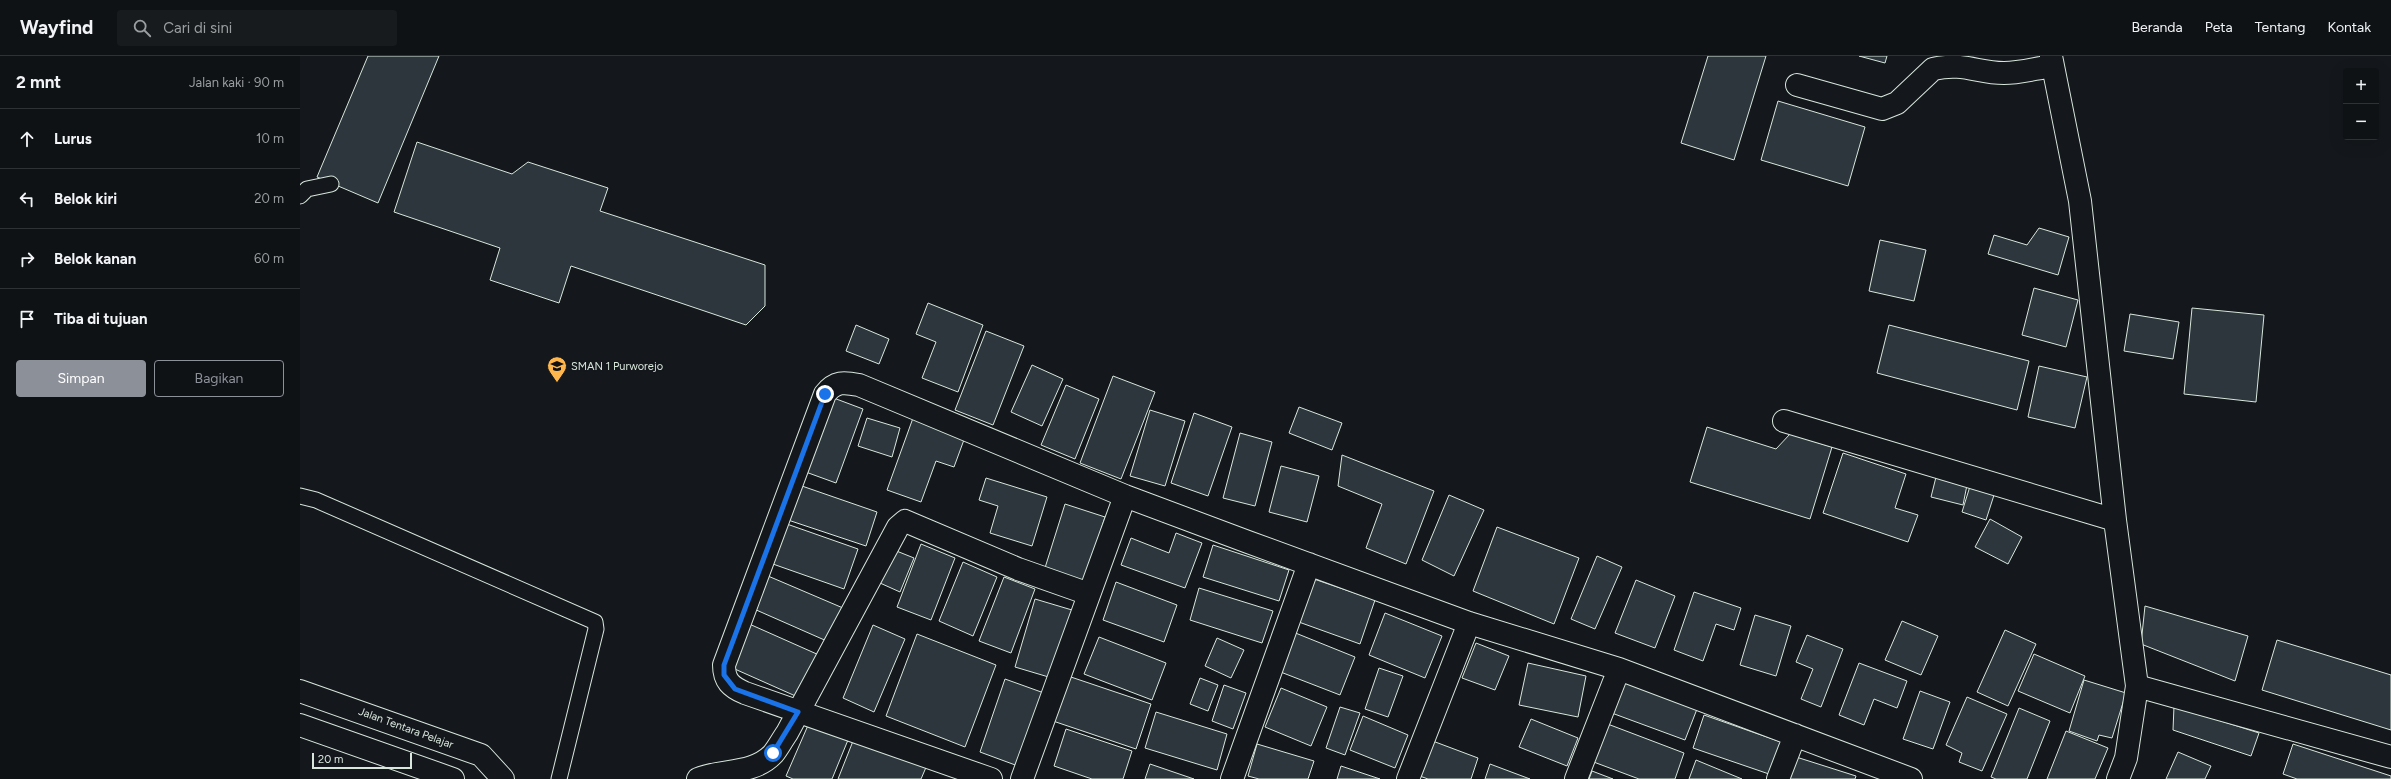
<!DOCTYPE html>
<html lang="id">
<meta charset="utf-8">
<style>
:root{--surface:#0f1215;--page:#181b1e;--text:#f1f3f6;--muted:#9b9ea0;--line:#2f3234;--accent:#8c9099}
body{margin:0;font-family:Figtree,sans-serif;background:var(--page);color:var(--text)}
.controls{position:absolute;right:12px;top:12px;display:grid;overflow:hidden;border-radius:4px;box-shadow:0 4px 16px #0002}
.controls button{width:36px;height:36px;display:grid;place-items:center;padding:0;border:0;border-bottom:1px solid var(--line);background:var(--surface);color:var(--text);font:20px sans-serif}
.scale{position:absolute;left:12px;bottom:10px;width:100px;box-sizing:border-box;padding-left:4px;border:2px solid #d8e6dc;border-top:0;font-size:11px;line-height:14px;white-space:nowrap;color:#d8e6dc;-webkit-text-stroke:3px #14181c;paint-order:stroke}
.stop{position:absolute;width:12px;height:12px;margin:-9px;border:3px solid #1a73e8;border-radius:50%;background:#fff}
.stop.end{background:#1a73e8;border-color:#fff;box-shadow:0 1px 4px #0008}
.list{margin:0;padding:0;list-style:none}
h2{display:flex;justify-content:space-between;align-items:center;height:52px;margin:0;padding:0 16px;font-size:17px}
h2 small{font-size:13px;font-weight:400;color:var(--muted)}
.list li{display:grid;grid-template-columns:26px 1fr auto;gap:12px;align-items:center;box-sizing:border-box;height:60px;padding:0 16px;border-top:1px solid var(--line)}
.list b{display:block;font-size:15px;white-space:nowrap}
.list em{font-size:13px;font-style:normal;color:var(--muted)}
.actions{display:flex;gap:8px;padding:12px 16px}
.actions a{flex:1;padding:9px 0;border:1px solid var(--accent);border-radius:4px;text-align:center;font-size:14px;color:var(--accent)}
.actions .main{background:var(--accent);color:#fff}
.icon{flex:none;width:22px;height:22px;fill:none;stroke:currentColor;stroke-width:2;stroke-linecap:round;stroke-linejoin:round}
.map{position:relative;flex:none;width:2091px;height:723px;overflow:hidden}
header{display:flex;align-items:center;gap:24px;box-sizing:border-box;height:56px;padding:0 20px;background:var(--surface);border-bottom:1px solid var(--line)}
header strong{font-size:19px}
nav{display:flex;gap:22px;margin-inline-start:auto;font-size:14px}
.search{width:280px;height:36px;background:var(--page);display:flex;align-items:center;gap:10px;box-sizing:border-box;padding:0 14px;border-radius:4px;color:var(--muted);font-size:15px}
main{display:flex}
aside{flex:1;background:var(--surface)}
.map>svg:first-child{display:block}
.building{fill:#2c363c;stroke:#d8e6dc}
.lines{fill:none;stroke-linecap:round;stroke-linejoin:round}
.lane-casing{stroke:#d8e6dc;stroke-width:17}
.street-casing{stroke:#d8e6dc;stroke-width:24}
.secondary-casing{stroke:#d8e6dc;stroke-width:24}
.lane{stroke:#14181c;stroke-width:15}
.street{stroke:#14181c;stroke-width:22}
.secondary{stroke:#14181c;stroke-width:22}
.route{stroke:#1a73e8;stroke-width:5}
.labels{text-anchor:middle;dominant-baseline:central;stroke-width:3;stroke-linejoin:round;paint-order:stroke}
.poi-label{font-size:11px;fill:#d8e6dc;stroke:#14181c;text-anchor:start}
.street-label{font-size:11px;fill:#d8e6dc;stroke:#14181c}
</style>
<header>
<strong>Wayfind</strong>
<div class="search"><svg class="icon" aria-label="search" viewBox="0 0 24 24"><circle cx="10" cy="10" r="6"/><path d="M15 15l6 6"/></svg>Cari di sini</div>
<nav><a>Beranda</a><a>Peta</a><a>Tentang</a><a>Kontak</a></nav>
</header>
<main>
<aside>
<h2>2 mnt<small>Jalan kaki · 90 m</small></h2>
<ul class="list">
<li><svg class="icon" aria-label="ahead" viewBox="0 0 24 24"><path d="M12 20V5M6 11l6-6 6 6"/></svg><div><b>Lurus</b></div><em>10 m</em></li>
<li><svg class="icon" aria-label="left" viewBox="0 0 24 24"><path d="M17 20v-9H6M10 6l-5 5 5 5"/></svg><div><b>Belok kiri</b></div><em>20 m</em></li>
<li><svg class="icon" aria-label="right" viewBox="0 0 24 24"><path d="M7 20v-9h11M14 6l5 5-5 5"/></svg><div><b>Belok kanan</b></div><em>60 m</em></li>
<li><svg class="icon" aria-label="arrive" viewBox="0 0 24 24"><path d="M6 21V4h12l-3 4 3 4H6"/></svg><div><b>Tiba di tujuan</b></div></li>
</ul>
<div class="actions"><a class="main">Simpan</a><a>Bagikan</a></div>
</aside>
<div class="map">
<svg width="2091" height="723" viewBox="0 0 2091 723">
<rect width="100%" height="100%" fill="#14181c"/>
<path class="building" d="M68,0H139L78,147L17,121Z
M1408,0H1466L1434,104L1381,87Z
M1559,0H1587L1585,7Z
M1478,45L1565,71L1548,130L1461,104Z
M117,86L212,118L228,106L308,132L300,155L465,209V250L446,269L271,210L259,247L190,224L200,192L94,156Z
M1739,172L1769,181L1758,219L1688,198L1694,179L1727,189Z
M1580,184L1626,194L1614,245L1569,235Z
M1734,232L1778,244L1766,291L1722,279Z
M628,247L683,269L658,336L622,322L636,286L616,278Z
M1892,252L1964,259L1956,346L1884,338Z
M1830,258L1879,266L1873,303L1824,295Z
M556,269L589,283L579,308L546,295Z
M1589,269L1729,305L1717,354L1577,317Z
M686,275L724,290L693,369L655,354Z
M732,309L763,323L742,370L711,356Z
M1739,310L1787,321L1775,372L1728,361Z
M813,320L855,336L821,423L780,407Z
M766,329L799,343L775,403L741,389Z
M531,341L563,353L536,427L503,415Z
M999,351L1042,367L1032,394L989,377Z
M850,354L885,365L865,430L830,420Z
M894,357L932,371L908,440L871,427Z
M567,362L600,372L592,401L558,390Z
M613,362L665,381L654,411L636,405L621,446L587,434Z
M1407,371L1476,393L1490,378L1532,391L1510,463L1390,426Z
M940,377L972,386L955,450L923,442Z
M1543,397L1606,418L1595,452L1618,459L1608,486L1523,457Z
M1042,399L1134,435L1106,508L1066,492L1082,448L1038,430Z
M981,410L1019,420L1007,466L969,456Z
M1637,417L1668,424L1663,449L1631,441Z
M686,422L747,441L732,490L690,477L698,450L679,444Z
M1671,427L1695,436L1686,464L1662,456Z
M499,429L577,456L566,490L488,464Z
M1149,439L1184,454L1154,520L1122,504Z
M765,448L805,461L784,528L744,515Z
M1690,463L1722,481L1708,508L1675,491Z
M484,467L558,493L544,533L470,507Z
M1197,471L1279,502L1254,568L1173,535Z
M876,477L902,487L885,532L821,509L831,482L869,497Z
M621,488L655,502L631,564L597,551Z
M913,489L989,514L979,545L903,521Z
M594,494L614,502L600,536L580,527Z
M1297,500L1322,511L1295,573L1271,563Z
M663,506L697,521L673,580L639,565Z
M468,520L543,552L529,586L454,553Z
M704,521L735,533L711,597L679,585Z
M1011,522L1075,544L1060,588L996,565Z
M1336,524L1375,540L1355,592L1315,577Z
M816,526L877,549L864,586L803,564Z
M899,532L973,555L962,587L890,564Z
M1394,536L1441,552L1434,574L1416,568L1403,605L1374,594Z
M735,543L772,554L752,622L715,611Z
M1845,550L1948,580L1935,625L1841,588Z
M1085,557L1142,580L1125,622L1069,599Z
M1455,559L1491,570L1476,620L1440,609Z
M1602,565L1638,580L1621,619L1585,604Z
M447,567L519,599L500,642L428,610Z
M573,569L605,583L574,656L543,642Z
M1705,574L1736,588L1708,650L1677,636Z
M993,576L1055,601L1040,639L978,615Z
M617,578L696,609L665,691L586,660Z
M1507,579L1543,593L1521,651L1501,643L1513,613L1496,606Z
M799,581L866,607L852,644L784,618Z
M917,582L944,594L931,622L905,610Z
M1977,584L2091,619V674L1962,634Z
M1176,587L1209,600L1195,634L1162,622Z
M1734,598L1785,620L1770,657L1718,635Z
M1228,607L1286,620L1278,661L1219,649Z
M1559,607L1607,625L1597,652L1574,643L1564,669L1539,659Z
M1079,612L1103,620L1088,661L1065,653Z
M762,618L851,648L836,693L747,663Z
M900,622L918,629L908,655L890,648Z
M705,623L744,637L718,710L680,696Z
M1784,624L1826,637L1812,682L1799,679L1797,685L1769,675Z
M1321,625L1397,653L1385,684L1309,656Z
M924,629L946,637L933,673L912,665Z
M981,632L1027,651L1011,690L965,671Z
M1620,635L1650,646L1633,693L1603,683Z
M1667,641L1707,658L1682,715L1659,706L1662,697L1646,689Z
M1874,650L1959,677L1951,700L1873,674Z
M1040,651L1060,657L1045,699L1026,692Z
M1719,652L1750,665L1727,723H1696L1691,721Z
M856,656L927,678L917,714L845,692Z
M1404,659L1481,686L1469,718L1393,692Z
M1063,660L1108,679L1095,712L1050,694Z
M1231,663L1278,682L1267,710L1219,691Z
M509,667L548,684L532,723H493L486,720Z
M1305,667L1384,697L1375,723H1339L1291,705Z
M766,673L832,695L823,723H792L754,710Z
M1766,675L1808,692L1795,723H1747Z
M555,680L627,709L621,723H538Z
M1130,684L1178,702L1171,723H1128L1117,719Z
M957,688L1014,705L1008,723H959L948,720Z
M1993,688L2091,720V723H1997L1983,718Z
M1878,696L1911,710L1905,723H1866Z
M1493,700L1556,720L1555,723H1485Z
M1396,704L1442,723H1389Z
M850,708L894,723H845Z
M1190,708L1230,723H1185Z
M1041,710L1080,723H1037Z
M1292,715L1313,723H1289Z"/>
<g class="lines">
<g class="lane-casing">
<path id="lane" d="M0,140L7,133L31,128
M0,440L16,444L295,566L296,573L259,723"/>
</g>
<g class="street-casing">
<path id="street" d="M1751,0L1780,145L1815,464L1837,630L1826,702L1818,723
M1497,29L1582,53L1597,47L1633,13C1664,6 1677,17 1704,17C1720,17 1737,12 1753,10
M1484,365L1815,464
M1837,630L2091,701
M398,723C422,713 453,719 473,698C478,692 482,684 487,677L598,471L605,465L718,513L789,538
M691,723L445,637C431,631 424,625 424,609L525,338C535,325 544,326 559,329L825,440L948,486L1169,567L1319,613L1611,723
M722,723L825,440
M932,723L1009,508
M1108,723L1169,567
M1276,723L1319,613
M1478,723L1495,679"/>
</g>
<g class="secondary-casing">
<path id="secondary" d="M0,635L181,699L203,723
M0,669L153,723"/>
</g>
<use href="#lane" class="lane"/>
<use href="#street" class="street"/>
<use href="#secondary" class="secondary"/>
</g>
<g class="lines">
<path class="route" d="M473,697L498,656L435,633L424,619V609L525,338"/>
</g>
<defs>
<g id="school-pin" transform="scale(1)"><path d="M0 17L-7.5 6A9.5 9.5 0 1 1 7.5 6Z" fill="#ffb74d" stroke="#14181c"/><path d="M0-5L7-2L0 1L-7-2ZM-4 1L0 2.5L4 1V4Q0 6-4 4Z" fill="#111"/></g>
</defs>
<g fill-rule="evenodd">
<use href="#school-pin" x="257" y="310"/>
</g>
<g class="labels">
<g class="poi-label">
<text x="271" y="310">SMAN 1 Purworejo</text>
</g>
<g class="street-label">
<text transform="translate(106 672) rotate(20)">Jalan Tentara Pelajar</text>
</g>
</g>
</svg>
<div class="controls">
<button>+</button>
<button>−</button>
</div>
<div class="scale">20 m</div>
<div class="stop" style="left:473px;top:697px"></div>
<div class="stop end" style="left:525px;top:338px"></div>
</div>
</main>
